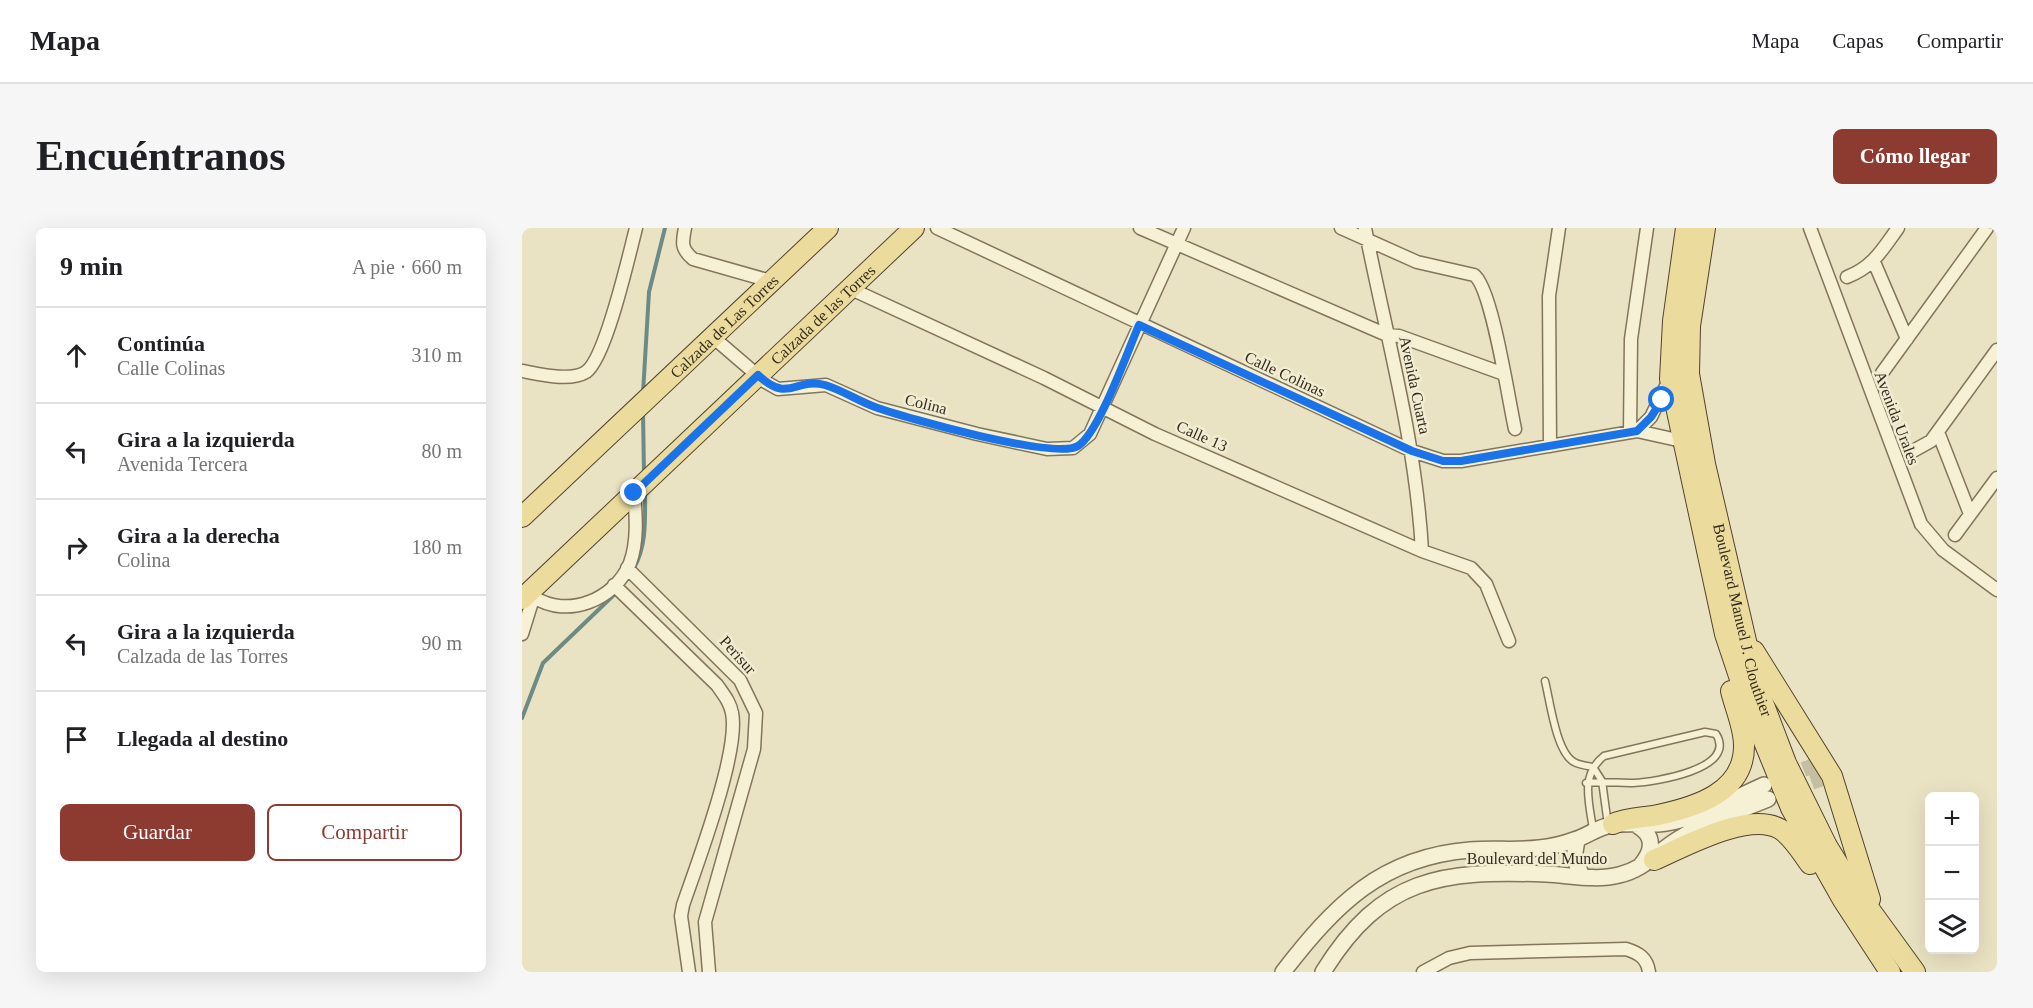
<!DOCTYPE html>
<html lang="es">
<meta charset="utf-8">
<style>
:root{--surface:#fff;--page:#f6f6f6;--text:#202124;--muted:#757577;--line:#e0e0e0;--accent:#8d3a30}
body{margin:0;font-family:Georgia,serif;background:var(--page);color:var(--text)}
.controls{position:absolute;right:18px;bottom:18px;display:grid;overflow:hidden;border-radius:9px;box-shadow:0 6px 24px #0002}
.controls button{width:54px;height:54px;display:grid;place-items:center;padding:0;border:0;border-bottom:2px solid var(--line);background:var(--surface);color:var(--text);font:30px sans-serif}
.stop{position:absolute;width:18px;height:18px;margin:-14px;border:4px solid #1a73e8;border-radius:50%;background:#fff}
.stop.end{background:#1a73e8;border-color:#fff;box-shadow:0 2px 6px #0008}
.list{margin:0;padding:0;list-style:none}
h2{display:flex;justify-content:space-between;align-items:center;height:78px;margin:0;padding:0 24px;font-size:26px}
h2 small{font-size:20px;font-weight:400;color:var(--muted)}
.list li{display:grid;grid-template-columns:39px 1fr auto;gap:18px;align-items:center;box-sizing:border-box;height:96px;padding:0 24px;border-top:2px solid var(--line)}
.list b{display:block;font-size:22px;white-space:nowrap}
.list p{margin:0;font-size:20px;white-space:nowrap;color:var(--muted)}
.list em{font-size:20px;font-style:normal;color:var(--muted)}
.actions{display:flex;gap:12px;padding:18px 24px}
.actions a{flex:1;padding:14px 0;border:2px solid var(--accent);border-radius:9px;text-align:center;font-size:21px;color:var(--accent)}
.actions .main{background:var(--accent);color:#fff}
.icon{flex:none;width:33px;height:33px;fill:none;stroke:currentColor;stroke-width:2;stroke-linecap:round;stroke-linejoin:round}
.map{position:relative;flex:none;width:1475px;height:744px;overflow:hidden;border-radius:9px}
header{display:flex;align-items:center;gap:36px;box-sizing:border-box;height:84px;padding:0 30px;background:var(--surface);border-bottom:2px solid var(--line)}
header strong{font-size:28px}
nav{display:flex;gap:33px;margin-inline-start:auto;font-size:21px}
.intro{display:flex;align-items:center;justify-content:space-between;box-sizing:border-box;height:144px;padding:0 36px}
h1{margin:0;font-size:42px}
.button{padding:15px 27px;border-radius:9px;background:var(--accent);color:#fff;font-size:21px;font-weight:700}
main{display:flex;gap:36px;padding:0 36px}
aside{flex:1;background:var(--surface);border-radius:9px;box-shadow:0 6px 24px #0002}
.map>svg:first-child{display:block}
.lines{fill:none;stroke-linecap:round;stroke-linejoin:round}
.stream{stroke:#6c8b87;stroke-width:4}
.tertiary-tunnel{stroke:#c6bea2;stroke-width:15;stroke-dasharray:15 8;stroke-linecap:butt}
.service-casing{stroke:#83755b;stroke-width:9}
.minor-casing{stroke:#83755b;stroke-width:15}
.tertiary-casing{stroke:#83755b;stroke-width:18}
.primary-casing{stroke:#51432f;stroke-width:22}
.service{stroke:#f6f0d5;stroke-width:6}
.minor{stroke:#f6f0d5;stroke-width:12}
.tertiary{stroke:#f6f0d5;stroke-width:15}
.primary{stroke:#ebdc9d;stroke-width:20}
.route{stroke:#1a73e8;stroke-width:8}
.labels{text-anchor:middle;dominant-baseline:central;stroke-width:5;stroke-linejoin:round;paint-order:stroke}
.street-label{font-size:16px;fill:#342b1e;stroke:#f2edd2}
</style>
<header>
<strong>Mapa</strong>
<nav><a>Mapa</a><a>Capas</a><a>Compartir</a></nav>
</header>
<div class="intro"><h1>Encuéntranos</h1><a class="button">Cómo llegar</a></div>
<main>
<aside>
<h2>9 min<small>A pie · 660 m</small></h2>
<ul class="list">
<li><svg class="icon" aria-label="ahead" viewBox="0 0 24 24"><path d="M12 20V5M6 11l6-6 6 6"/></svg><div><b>Continúa</b><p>Calle Colinas</p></div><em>310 m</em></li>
<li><svg class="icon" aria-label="left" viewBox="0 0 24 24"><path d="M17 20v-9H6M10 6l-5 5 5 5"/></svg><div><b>Gira a la izquierda</b><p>Avenida Tercera</p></div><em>80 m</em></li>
<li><svg class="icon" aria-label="right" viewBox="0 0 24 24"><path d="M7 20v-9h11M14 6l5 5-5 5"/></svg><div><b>Gira a la derecha</b><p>Colina</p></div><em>180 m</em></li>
<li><svg class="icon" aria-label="left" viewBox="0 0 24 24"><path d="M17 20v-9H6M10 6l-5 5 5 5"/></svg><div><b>Gira a la izquierda</b><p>Calzada de las Torres</p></div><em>90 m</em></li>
<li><svg class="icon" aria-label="arrive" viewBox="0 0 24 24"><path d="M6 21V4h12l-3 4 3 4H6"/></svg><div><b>Llegada al destino</b></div></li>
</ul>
<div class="actions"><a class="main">Guardar</a><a>Compartir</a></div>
</aside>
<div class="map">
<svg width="1475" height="744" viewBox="0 0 1475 744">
<rect width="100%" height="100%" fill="#eae3c3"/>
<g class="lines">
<path class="stream" d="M121,165L127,64L143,0
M121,184L122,246
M112,340C125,317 123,291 123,265
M0,490L21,435L96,363"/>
<path class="tertiary-tunnel" d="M1260,550L1293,537
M1268,562L1299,551"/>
<g class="service-casing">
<path id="service" d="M1023,453C1028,473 1034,524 1052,534C1057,537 1065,538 1071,539L1080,553L1086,597
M1064,555C1080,553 1096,555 1111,555C1133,554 1216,541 1194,506L1183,504L1082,528C1058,547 1067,574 1071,601"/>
</g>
<g class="minor-casing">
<path id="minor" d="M163,0C160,15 159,21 171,31L252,54
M415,0L890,223L921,233H939L1115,203L1160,213
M618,0L865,107L877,108L982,146
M819,0L895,34L952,47C970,59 987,175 993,201
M843,0C864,107 894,213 900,323
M1288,0L1399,296L1421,322L1475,362
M1352,34L1385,111
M1325,49C1351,39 1360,22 1376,0
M327,60L522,150L633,206L900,323L949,340L964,356L987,413
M192,110L242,153L256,161L304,157L355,180L455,206L525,221L551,220L568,206L662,0
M0,143C17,146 48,154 64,144C84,130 107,27 114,0
M1360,145L1465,0
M1115,203L1129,189L1146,154
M1108,204L1109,111L1125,0
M1416,204L1448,286
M1028,218L1027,68L1037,0
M1391,223L1409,213L1475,122
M1433,307L1475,250
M105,340L218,452L234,485L232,521L183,694L187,744
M92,357L195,457C202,467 208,474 210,485C218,523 175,636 161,677L159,688L167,744
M12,369C45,391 93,372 108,335C116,313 114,288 112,265
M0,406L14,361
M901,744L927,730L948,725L1104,721C1117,725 1125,730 1127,744"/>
</g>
<g class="tertiary-casing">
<path id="tertiary" d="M1116,598C1133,608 1131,623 1119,637
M1055,612L1052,630L1060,648
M761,744C813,677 859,629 948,622C971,620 994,623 1017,620C1028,619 1041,616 1052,612C1066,608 1075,599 1090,597C1108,594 1126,598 1144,595C1179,590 1210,571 1242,557
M801,744C860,649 919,642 1024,646C1047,647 1074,653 1097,647C1123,641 1136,623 1158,610C1185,593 1217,583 1246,571"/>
</g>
<g class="primary-casing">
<g id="primary">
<path d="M1164,0L1151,93L1148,151L1203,406L1225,472L1269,580L1321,672L1368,744"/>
<path id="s1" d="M1183,0L1168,98L1167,146L1183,236L1234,456L1264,535L1305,618L1324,649L1393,744"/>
<path id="s2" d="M0,289L306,0"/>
<path id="s3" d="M0,371L392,0"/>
<path d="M1232,423L1310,548L1348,671"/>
<path d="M1091,596C1105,589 1122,590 1136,587C1174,579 1223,564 1222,517C1222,499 1213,480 1209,463"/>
<path d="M1132,632C1162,619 1226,583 1258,601C1271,609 1279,624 1288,636"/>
</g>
</g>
<use href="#service" class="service"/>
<use href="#minor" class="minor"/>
<use href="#tertiary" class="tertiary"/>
<use href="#primary" class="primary"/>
</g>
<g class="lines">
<path class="route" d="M112,265L236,147C267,176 273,149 303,157C320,162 336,173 353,179C383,190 533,232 556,218C577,205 606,122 617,97L890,223L921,233H939L1115,203L1129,189L1140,172"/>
</g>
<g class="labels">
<g class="street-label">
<text stroke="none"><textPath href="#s3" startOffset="414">Calzada de las Torres</textPath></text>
<text stroke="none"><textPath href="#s2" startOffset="278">Calzada de Las Torres</textPath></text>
<text transform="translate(763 146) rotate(25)">Calle Colinas</text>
<text transform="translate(893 157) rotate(78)">Avenida Cuarta</text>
<text transform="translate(404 176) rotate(14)">Colina</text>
<text transform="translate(1375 190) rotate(69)">Avenida Urales</text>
<text transform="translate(680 208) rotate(24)">Calle 13</text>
<text stroke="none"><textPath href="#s1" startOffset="399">Boulevard Manuel J. Clouthier</textPath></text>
<text transform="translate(216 427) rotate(48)">Perisur</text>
<text x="1015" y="630">Boulevard del Mundo</text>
</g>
</g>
</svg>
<div class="controls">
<button>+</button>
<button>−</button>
<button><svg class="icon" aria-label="layers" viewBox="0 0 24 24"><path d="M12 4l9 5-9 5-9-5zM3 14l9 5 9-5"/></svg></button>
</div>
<div class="stop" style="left:1140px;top:172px"></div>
<div class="stop end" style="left:112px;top:265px"></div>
</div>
</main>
